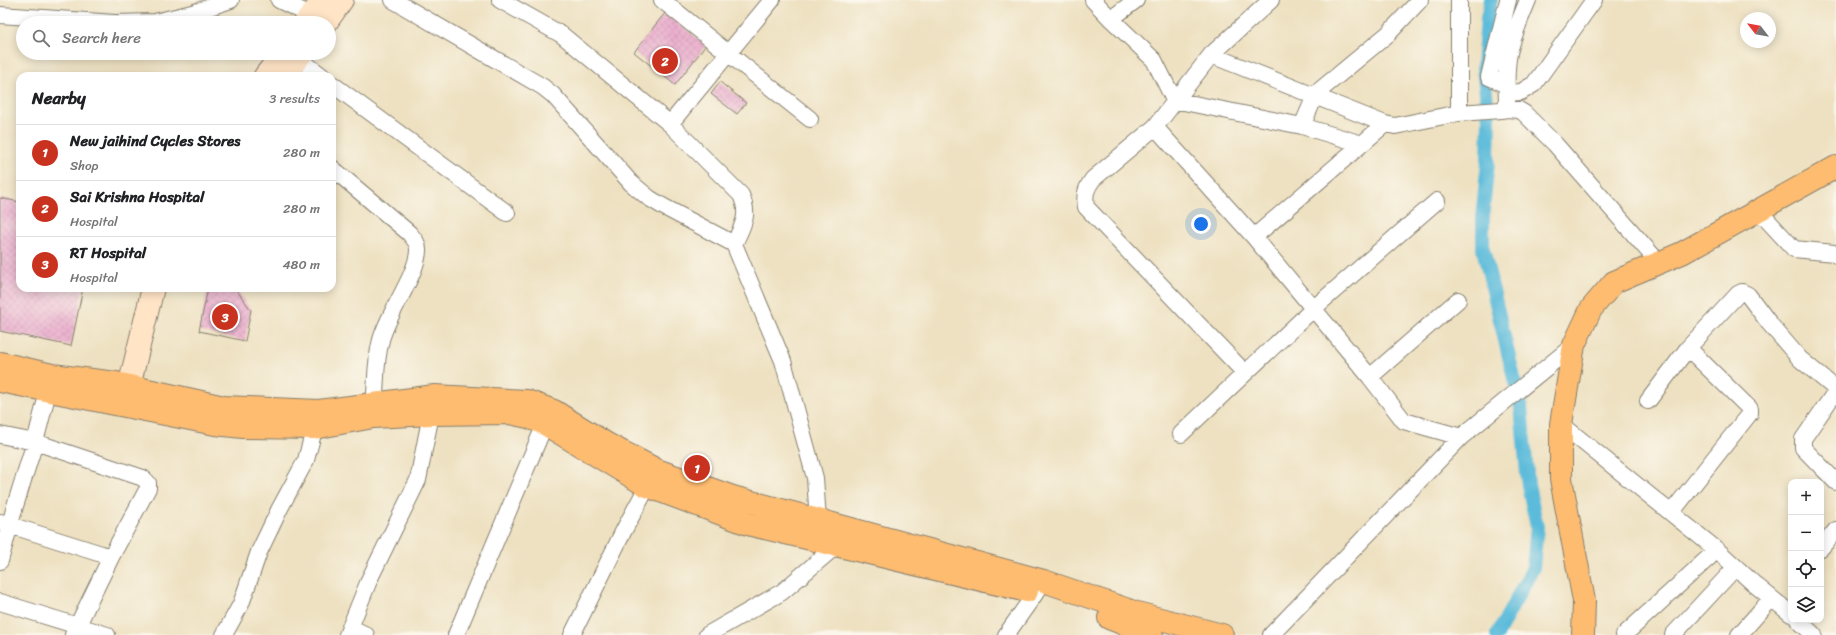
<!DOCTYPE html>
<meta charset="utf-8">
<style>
:root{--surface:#fff;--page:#f2f2f2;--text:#202124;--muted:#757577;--line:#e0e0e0;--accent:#c8321e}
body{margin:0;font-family:Sriracha,sans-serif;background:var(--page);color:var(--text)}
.controls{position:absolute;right:12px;bottom:12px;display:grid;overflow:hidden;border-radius:8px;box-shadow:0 2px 10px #0003}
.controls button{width:36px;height:36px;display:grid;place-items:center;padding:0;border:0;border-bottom:1px solid var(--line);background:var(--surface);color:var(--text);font:20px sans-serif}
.compass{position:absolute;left:1740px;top:12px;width:36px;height:36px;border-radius:50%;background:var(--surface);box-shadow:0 2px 10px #0003;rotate:301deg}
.you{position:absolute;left:1201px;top:224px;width:14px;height:14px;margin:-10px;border:3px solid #fff;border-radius:50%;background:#1a73e8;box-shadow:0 0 0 6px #1a73e833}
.badge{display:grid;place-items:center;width:26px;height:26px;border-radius:50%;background:var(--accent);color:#fff;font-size:13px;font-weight:700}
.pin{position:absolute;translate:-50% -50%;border:2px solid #fff;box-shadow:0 1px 4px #0006}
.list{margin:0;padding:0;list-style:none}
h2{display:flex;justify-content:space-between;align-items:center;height:52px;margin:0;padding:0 16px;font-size:17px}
h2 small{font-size:13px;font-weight:400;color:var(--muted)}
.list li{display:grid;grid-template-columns:26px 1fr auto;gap:12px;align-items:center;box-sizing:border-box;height:56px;padding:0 16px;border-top:1px solid var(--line)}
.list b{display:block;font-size:15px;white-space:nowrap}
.list p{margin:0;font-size:13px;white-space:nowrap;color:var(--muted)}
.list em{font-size:13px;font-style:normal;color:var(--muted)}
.icon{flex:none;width:22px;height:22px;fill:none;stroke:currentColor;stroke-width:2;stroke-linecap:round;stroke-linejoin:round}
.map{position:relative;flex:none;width:1836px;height:635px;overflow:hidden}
.search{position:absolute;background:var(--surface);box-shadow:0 2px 10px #0003;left:16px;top:16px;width:320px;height:44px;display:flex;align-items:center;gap:10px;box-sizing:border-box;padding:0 14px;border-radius:22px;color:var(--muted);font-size:15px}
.panel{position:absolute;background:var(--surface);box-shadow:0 2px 10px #0003;left:16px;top:72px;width:320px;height:220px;border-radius:12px}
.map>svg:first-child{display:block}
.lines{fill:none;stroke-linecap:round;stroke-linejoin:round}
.canal{stroke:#5cbbda;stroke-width:14}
.building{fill:url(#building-cross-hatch)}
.street-casing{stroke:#857e6e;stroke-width:18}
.secondary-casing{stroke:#857e6e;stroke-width:24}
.primary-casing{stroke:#857e6e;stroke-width:24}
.highway-casing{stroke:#857e6e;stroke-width:24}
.street{stroke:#fff;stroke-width:16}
.secondary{stroke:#ffe4c6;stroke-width:22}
.primary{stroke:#febc70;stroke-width:22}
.highway{stroke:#febc70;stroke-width:22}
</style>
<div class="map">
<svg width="1836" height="635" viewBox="0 0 1836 635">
<defs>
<pattern id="building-cross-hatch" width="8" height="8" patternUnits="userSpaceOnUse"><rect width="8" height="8" fill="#eaabcc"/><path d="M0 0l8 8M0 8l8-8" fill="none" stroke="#c893af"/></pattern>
</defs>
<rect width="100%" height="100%" fill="#fbf7ec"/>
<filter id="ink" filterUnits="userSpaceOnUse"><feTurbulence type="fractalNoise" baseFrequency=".025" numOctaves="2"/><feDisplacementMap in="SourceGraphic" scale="8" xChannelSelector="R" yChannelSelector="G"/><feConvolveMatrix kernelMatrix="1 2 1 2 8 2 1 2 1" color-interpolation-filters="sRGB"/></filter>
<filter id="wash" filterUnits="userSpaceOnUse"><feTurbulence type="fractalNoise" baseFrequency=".012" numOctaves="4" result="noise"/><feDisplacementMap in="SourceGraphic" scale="16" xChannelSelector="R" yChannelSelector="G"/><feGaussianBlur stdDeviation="0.9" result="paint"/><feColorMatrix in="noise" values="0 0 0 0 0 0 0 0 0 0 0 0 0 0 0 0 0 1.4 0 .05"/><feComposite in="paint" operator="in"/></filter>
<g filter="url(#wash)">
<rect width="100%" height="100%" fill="#eee1c1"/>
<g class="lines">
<path class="canal" d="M1491,0L1487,18L1483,68L1489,119L1488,162L1483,209V249L1521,407L1528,485L1537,527L1533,568L1497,635"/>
</g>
<g id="blocks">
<path class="building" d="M665,13L706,45L675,85L634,52Z
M720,82L746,103L737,114L711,94Z
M0,198L20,202V288H83L71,346L0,331Z
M208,288H235L251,310L245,341L199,331Z"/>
</g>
</g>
<g filter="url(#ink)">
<use href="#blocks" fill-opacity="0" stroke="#857e6e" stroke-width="1"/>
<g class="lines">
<g class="street-casing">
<path id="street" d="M279,0L321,20
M393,0L543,87L553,95L631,183L649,198L664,207L734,244
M500,0L562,35L670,124L741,195C750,215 743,225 734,244L783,361L815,478L818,520L816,530
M662,0L810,119
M1093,0L1111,19L1154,60L1174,100L1302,126L1362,144
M1271,0L1211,55L1155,127L1254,237L1370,377L1404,421L1461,437
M0,15L115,23L155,22L192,13L231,0
M1111,19L1136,0
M1211,55L1385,124L1395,126L1459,113L1501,110L1507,109C1507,91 1505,71 1509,53C1513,35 1521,17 1528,0
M298,58L322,76
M332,84L507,213
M1507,85L1489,77L1508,0
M1507,93L1521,92L1534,84L1594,0
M1507,109L1519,110L1524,113L1555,144L1659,263
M1459,113V0
M670,124L772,0
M1302,126L1315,96L1319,91L1388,34L1420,0
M1155,127L1093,179C1086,188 1084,195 1086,207L1245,373
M332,168L409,233C413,238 418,242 418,249C419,272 387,315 381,340C374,365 377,389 373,414
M1758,210L1794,249L1834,253L1836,255
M1254,237L1385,124
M1370,377L1458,300
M1836,391L1803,439V448L1836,482
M1648,401L1688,348L1738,294L1742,292L1748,295L1769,323L1800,359L1836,389
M1561,424L1717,550
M1181,434L1313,309L1437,201
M0,435L35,442L143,478L148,483V488L111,557L73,635
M1671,513L1750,413V409L1688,348
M0,522L111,557
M1821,548L1836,530
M0,561L15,506L35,442L51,380
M0,602L107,635
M1798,620L1814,635
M350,627L366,635
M224,635L241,604L259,552L280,508L306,460L317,419
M347,635L370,578L418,480L433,404
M456,635L545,424
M572,635L624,530L653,476
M707,635L782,592L843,540
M1006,635L1042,584
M1271,635L1461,437L1574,345
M1624,635L1717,550L1753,583L1791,614
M1673,635L1736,567
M1739,635L1771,599"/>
</g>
<g class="secondary-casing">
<path id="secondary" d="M305,23L323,0
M326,23L342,0
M265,76L283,53
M284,76L302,53
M125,403L153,288"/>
</g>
<g class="primary-casing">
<path id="primary" d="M0,363L52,375L116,383L224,407L319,411L435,396L527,401L554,411L607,444L657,470L733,497L1044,581L1137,613L1222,635
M0,381L215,424L243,427L314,428L373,417L431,414L510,413L528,417L545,424L647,486L748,524L1027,591
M1109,618L1152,635"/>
</g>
<g class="highway-casing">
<path id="highway" d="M1583,635L1584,601L1561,479V424L1574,345L1591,309L1614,282L1682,253L1836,167"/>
</g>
<use href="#street" class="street"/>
<use href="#secondary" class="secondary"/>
<use href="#primary" class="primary"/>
<use href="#highway" class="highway"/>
</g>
</g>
</svg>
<div class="controls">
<button>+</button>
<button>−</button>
<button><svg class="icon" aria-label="locate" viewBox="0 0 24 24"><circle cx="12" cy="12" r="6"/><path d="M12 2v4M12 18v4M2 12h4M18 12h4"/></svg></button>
<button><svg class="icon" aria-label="layers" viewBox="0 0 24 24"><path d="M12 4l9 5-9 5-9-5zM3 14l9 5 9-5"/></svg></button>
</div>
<svg class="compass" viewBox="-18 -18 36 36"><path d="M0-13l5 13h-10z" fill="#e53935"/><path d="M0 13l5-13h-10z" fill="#757577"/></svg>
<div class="you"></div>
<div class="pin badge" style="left:697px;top:468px">1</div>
<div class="pin badge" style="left:665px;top:61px">2</div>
<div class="pin badge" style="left:225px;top:317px">3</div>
<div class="search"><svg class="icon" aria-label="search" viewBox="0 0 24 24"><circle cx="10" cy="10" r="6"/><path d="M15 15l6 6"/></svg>Search here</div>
<section class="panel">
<h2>Nearby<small>3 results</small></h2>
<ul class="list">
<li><span class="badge">1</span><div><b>New jaihind Cycles Stores</b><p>Shop</p></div><em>280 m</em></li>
<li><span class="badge">2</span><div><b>Sai Krishna Hospital</b><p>Hospital</p></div><em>280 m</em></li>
<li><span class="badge">3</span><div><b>RT Hospital</b><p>Hospital</p></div><em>480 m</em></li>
</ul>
</section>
</div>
